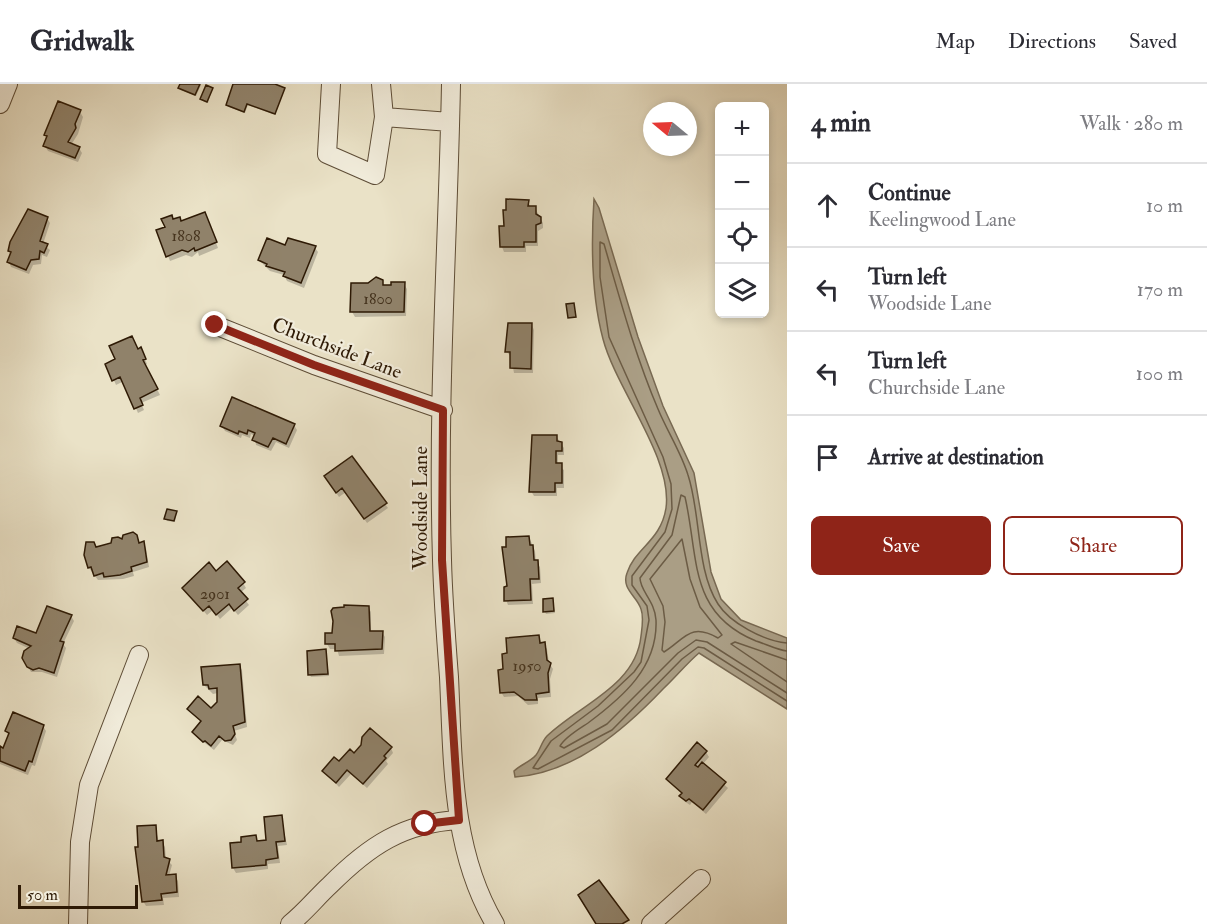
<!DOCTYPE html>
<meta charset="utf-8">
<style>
:root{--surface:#fff;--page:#f2f2f3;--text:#2b2b33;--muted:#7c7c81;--line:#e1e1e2;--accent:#8f2418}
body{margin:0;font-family:"IM FELL Double Pica",serif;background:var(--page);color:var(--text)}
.controls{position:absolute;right:18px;top:18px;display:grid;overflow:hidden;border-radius:9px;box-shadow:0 3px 9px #0003}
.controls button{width:54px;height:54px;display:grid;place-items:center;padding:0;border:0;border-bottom:2px solid var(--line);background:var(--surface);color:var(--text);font:30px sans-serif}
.compass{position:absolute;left:643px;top:18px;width:54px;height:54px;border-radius:50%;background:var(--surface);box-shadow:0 3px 9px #0003;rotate:289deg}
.scale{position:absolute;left:18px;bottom:15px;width:120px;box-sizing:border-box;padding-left:6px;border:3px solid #2e1a05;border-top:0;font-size:16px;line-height:21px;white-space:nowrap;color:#2e1a05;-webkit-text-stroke:4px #f1ecdb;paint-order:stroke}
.stop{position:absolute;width:18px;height:18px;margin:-14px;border:4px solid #8f2418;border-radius:50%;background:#fff}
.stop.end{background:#8f2418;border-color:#fff;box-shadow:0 2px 6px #0008}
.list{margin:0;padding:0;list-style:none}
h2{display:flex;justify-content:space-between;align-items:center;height:78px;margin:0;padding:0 24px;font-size:26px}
h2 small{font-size:20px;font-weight:400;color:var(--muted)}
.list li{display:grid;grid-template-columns:39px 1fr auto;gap:18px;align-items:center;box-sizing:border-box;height:84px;padding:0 24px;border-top:2px solid var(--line)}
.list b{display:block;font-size:22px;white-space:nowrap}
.list p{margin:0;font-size:20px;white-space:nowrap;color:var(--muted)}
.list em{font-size:20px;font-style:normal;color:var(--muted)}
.actions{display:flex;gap:12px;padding:18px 24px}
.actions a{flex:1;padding:14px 0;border:2px solid var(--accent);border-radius:9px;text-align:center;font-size:21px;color:var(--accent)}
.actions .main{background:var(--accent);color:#fff}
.icon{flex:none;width:33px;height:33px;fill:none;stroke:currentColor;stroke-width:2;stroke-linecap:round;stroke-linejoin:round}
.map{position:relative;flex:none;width:787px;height:840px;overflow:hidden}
header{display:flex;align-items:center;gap:36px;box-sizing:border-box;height:84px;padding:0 30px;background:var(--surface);border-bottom:2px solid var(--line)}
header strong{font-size:28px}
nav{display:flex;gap:33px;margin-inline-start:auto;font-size:21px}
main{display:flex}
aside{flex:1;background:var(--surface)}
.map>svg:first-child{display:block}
.water{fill:#aa9e85;stroke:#786952;stroke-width:1.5}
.shadow{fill:#0003}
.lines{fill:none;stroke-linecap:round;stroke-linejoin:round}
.shore{stroke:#6c5c45;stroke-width:1.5}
.building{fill:#90826a;stroke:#2e1a05;stroke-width:1.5}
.minor-casing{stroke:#5d4c36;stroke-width:20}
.minor{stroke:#f1ecdb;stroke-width:18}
.route{stroke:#8f2418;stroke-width:8}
.labels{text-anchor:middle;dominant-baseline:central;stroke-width:4.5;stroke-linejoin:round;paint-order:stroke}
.number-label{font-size:16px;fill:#46341e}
.street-label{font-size:20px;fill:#2e1a05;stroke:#f1ecdb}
</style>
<header>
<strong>Gridwalk</strong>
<nav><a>Map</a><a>Directions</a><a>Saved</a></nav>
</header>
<main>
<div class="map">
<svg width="787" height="840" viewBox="0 0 787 840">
<rect width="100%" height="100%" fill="#eae2c7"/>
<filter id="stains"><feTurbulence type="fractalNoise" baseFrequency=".00333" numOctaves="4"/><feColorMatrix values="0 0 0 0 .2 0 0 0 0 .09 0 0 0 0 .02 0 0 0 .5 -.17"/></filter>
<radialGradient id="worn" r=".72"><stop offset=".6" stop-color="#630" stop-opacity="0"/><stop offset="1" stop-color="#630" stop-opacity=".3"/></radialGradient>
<path class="water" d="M594,115L599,124L638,253L663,322L694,389L711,488L721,515L741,536L787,554V625L699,569C686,580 676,593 663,605C624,646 574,689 515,693L514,687C520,681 530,678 536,671C540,666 542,657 547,652C579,621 636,602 641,552C642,544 644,533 641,525C637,512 621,505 627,489C635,464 661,457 666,424C673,374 616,305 603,255C591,210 591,161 594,115Z"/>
<path class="shadow" d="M182,0H200L201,1L196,12L181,6Z
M235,0H270L283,5L273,30L248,21L245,29L229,23Z
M212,5L208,19L203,17L202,15Z
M80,28L83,33L78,50L71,61L79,64L82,69L78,78L48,67L45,62L48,55L46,51Z
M528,117L531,124H535L543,139V144L538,147V162H526V168H504L502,163L506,144Z
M47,134L50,139L43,160L50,166L47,173L42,171L41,180L33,181L29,190L11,183L9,178L12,170L10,167Z
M207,134L218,164L199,172L198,168L192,173L186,171L170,177L168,172L167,144L173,137L181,138Z
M286,163L315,164L318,168L304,204L287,197L284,191L270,187L259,176Z
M380,195L384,203L404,200L407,205L406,232L355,233L352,228V201H368Z
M532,241L534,246L533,289H514L511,273L507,268Z
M138,266L143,270L147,280L145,281L160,311L141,319L144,326L138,329L124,297L116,301L107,280Z
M294,341L297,346L289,364L276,358L271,367L256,361L255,352L251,350L250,354L242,351L241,354L225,347L222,342Z
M556,352L564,364V371H558V381L564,386V404H557V412H534L531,407Z
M328,397L385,420L388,424L367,439L346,408L339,413Z
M176,429L175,438L167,437L166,435Z
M136,452L140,460L144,459L146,464L149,483L133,488L134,492L123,495L98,496L89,484L86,471L96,465Z
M529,453L535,467L536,478L540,483L541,499L532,500L533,520L508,521L506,516L509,504Z
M215,489L243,499L246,504L240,509L249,521L238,531L232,524L220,535L213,526L207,531L184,504Z
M553,516L555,529L546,530L545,528Z
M368,523L371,528V548H382L385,553L384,570L339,572L337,565H330L327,560L334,550Z
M71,532L74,537L63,560L66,564L57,593L42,588H31L23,573L30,565L17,559L14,554L37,551Z
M538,553L547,565L549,579L553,585L550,595L551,613L538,614V620L528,621L518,612L504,613L501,608L505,587Z
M326,569L329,592L311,593L310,591Z
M239,581L242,586L247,643L234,647L237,656L233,661L222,656L214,666L197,653L194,648L202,639L189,625L211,626L218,618V609L213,610L204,601Z
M43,642L46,647L35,682L32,681L28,691L0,680V664L4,666L10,652L7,647Z
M391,664L393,669L386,677L388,680L367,704L351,690L339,703L324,687L355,671Z
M706,668L709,673L702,681L728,704L706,730L692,718L690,721L684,717L683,710L668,696Z
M281,733L287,761L278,762L280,779L268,780V785L236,789L233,784L243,760L255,753L258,758L267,757Z
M155,743L159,758H162L165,763L166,775L172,781L169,792H175L178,797L179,813L163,814L164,821L146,822L143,817L140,764Z"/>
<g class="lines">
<path class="shore" d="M682,455L690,495L700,523L722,551L718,554C690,538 685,555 664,568L662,566L665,538L663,522L650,495Z
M787,559C764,557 730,539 718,520C696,486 701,430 688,391C681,368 667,347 658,325C635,271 620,215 604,160L600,158V193L609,253L663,373L671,400L672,425L665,448L632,492V501L647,522L649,536L641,578L634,588L598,622L551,657L533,684L538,685L612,646L682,575L698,563L704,564L787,617
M787,567C777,566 766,560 756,557C688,529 699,474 685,413L681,411L672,451L640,494C640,507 655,517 656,536C658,583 623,613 588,639C579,645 565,653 560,662L564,664L607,640L678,569L696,556L707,558L787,609
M787,576L735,558L731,560L787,598"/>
</g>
<path class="building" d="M180,0H200L195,11L178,4Z
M233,0H275L285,4L275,30L247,20L244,28L226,21Z
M206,1L213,4L207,18L200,15Z
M58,17L81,26L75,40L76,44L68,58L80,63L75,74L43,62L47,52L44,51Z
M506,115L529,116L528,122H536V130L541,133V139L536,141V158H524V163H500L499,142H504L503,126H506Z
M28,125L48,133L40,157L48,160L44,169L40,167L39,175L31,176L26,186L7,178L11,168L8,167L10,158Z
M205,128L217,158L195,167L194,164L188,168L182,166L166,173L156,146L165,143L161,135L172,131L173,135L180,133L181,137Z
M267,154L285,161L288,154L316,162L301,199L283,192L285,188L266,182L267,180L258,176Z
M376,193L383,196V201H391V198H405L404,228H350L351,199H368Z
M574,219L576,233L568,234L566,220Z
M508,239H532L531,285L510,284V268H505Z
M132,252L138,265L141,263L146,275L143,276L158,305L140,314L143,321L134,325L120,293L112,297L105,280L115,275L109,262Z
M232,313L295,340L286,360L273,354L268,363L252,356L255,349L248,346L247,350L239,347L238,350L220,342Z
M532,351H557V357L562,358V367H556V379H562V399H555V408H529Z
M352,372L387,419L364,435L342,404L336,409L324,392Z
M167,425L177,427L174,437L164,435Z
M133,448L137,451L139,459L144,457L147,478L131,483L132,487L120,491L104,493L103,489L94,492L91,483L88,484L84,471L86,458H94L96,463L111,459L112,454L118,453L122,455L123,451Z
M529,452L530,461H533L534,476H538L539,495H530L531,516L504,517V503L507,502L502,463H506V453Z
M227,477L245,498L238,504L248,515L234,527L229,520L216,531L209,522L203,527L182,504L209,478L216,487Z
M553,514L554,527L543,528V515Z
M344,521L369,522L370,547H383L382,565L335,567V560H325V549H332L333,537L331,527L333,524L344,523Z
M47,522L72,531L60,557L64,558L54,589L39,584L33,586L27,583L22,574L24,567L31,562L13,554L17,542L36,549Z
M539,551L540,559L545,558L547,576L551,579L548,589L549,608L536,610L537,616H525L514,608L500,609L498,586L503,585L502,570L507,569L506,554Z
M326,565L328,590L308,591L307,567Z
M240,580L245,638L233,642L235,650L231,656L225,657L219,652L211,662L205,657L203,658L192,648L201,637L187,625L198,612L211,624L217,618V604L209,605L208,601H203L201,583Z
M13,628L44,641L32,678L29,677L25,687L0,677V662L3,664L9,649L5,647Z
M370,644L392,663L384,672L386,674L363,700L347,686L336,699L322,687L334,673L339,677L350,665L354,669L361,661L362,653Z
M697,658L707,667L695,681L698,683L702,678L726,698L703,726L689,715L686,717L679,712L682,709L666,695Z
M282,731L285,757L276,758L278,774L266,776V781L232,784L230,759L241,758V753L256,751L257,757L266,756L264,733Z
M156,741L157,757L163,756L164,773L170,775L166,791L176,790L177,808L161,810L162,816L142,818L135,763H138L137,742Z
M599,796L629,836L622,840H596L578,811Z"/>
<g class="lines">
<g class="minor-casing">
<path id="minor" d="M331,0L327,70L375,91L384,33
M381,0L384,33L450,38
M451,0C448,158 437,317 442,476C443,515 446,554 449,593C453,677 451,766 495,840
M0,20L8,0
M215,241L314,281L443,326
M78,840L80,758L89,701L139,571
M290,840C305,828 316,814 330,801C369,762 403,739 459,736
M651,840L701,795"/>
</g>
<use href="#minor" class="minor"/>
</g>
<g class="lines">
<path class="route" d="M215,241L314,281L443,326L442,476L459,736L425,740"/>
</g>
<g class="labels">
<g class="number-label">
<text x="186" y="152">1808</text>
<text x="378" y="215">1800</text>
<text x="215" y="510">2901</text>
<text x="527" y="582">1950</text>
</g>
<g class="street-label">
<text transform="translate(337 264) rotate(21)">Churchside Lane</text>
<text transform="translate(420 424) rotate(-90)">Woodside Lane</text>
</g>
</g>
<rect width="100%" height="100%" filter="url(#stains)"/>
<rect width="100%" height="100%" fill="url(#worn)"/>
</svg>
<div class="controls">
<button>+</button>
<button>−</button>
<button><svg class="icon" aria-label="locate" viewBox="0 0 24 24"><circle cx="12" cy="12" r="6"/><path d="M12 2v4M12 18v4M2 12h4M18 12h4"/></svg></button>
<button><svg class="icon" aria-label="layers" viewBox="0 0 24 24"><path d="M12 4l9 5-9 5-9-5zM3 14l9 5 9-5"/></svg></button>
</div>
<svg class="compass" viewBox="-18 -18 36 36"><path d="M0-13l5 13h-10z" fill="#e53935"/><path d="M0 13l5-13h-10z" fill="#7c7c81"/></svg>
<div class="scale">50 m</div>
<div class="stop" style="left:425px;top:740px"></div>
<div class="stop end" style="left:215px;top:241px"></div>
</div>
<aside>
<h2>4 min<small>Walk · 280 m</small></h2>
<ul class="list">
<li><svg class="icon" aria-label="ahead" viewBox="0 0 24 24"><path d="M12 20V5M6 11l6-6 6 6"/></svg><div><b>Continue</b><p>Keelingwood Lane</p></div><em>10 m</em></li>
<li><svg class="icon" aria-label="left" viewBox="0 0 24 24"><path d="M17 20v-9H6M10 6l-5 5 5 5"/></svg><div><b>Turn left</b><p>Woodside Lane</p></div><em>170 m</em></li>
<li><svg class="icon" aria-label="left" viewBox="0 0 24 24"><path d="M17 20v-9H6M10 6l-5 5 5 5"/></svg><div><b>Turn left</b><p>Churchside Lane</p></div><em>100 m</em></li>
<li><svg class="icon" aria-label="arrive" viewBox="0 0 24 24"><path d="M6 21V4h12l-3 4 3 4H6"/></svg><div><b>Arrive at destination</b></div></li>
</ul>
<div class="actions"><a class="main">Save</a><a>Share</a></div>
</aside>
</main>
